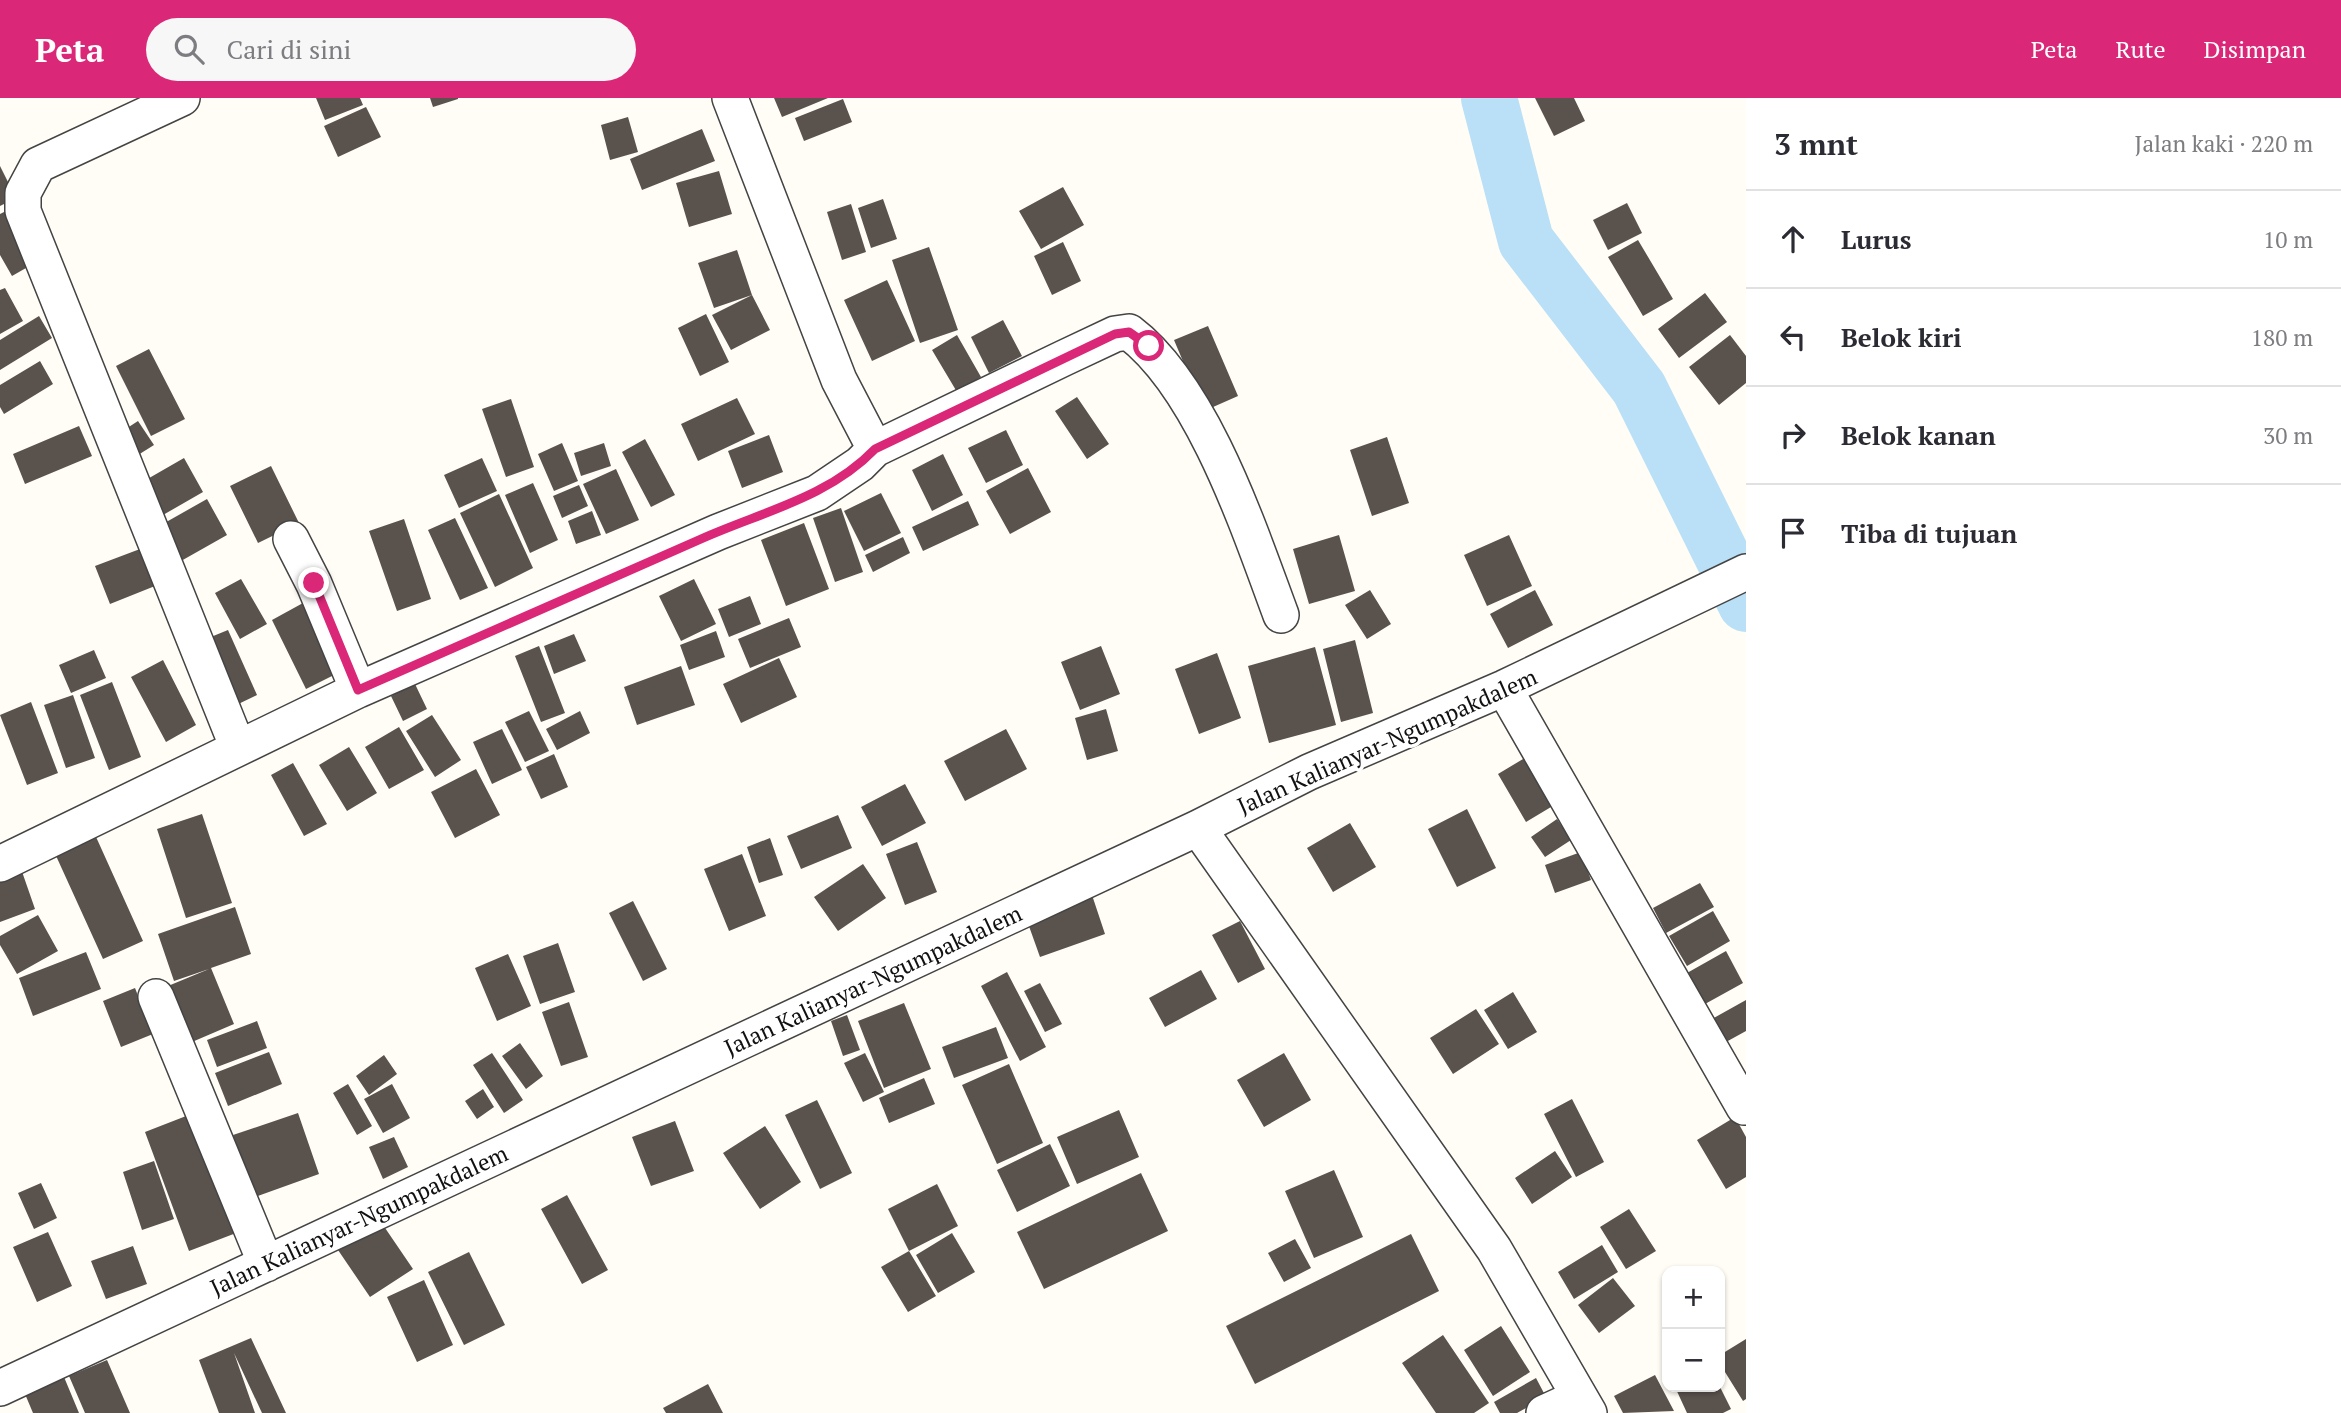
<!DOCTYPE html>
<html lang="id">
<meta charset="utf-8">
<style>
:root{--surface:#fff;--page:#f7f7f7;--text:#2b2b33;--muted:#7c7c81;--line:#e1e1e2;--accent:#db2777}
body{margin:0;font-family:"PT Serif",serif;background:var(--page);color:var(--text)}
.controls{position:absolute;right:21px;bottom:21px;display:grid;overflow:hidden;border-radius:14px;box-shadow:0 2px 5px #0004}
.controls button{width:63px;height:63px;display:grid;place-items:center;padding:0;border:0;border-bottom:2px solid var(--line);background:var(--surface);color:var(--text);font:35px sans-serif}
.stop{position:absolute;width:21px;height:21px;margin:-16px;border:5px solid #db2777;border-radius:50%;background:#fff}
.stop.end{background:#db2777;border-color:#fff;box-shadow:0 2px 7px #0008}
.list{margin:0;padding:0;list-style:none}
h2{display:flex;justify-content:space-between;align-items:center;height:91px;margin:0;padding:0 28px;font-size:30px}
h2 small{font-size:23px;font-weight:400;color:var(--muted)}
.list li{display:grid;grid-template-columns:46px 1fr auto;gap:21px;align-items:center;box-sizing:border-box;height:98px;padding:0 28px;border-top:2px solid var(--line)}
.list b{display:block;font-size:26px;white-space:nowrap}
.list em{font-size:23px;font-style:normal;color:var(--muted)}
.icon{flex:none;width:38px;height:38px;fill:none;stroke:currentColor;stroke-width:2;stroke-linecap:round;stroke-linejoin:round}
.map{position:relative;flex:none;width:1746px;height:1315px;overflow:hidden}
header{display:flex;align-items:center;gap:42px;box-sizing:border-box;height:98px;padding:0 35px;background:var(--accent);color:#fff}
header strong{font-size:33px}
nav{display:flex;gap:38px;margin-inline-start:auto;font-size:24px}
.search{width:490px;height:63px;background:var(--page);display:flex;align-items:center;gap:18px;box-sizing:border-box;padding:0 24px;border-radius:38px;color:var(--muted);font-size:26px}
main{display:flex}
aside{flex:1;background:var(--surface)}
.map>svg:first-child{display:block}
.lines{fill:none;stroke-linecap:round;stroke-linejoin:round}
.river{stroke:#b9e0f7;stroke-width:56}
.building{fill:#5a524d}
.minor-casing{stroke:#444;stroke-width:38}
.minor{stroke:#fff;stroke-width:35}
.route{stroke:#db2777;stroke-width:9}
.labels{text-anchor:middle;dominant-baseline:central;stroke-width:7;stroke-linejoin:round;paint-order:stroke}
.street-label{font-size:23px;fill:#111;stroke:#fff}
</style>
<header>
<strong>Peta</strong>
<div class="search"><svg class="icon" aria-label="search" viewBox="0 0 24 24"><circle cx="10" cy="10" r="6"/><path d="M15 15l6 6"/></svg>Cari di sini</div>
<nav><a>Peta</a><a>Rute</a><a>Disimpan</a></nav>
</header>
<main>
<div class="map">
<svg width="1746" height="1315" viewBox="0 0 1746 1315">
<rect width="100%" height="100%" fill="#fffdf5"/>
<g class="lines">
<path class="river" d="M1489,0L1526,143L1639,290L1746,506"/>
</g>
<path class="building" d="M316,0H360L363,7L325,22Z
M430,0H458V1L433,9Z
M774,0H828L782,19Z
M1535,0H1574L1585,23L1554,38Z
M843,1L852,24L804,43L795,20Z
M366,9L381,39L338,59L324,28Z
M628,19L638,54L610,62L601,27Z
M702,31L715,63L642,92L630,61Z
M0,68L16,100L0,108Z
M719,73L732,116L689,129L676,85Z
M1063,89L1084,127L1041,151L1019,113Z
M883,101L897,141L871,150L858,110Z
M1627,105L1642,135L1608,152L1593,122Z
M851,106L866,154L842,162L827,114Z
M10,111L40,162L12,178L0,157V116Z
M1638,142L1673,201L1643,218L1608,159Z
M1063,144L1081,183L1052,197L1034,158Z
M929,149L958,232L920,245L892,162Z
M737,152L752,197L714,210L698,165Z
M887,182L915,243L872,263L844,202Z
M5,190L23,223L0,236V192Z
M1705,195L1727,224L1679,260L1658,231Z
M752,197L770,232L731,252L712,217Z
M706,216L729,264L700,278L678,230Z
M39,218L52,240L0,272V242Z
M1003,222L1022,258L989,275L971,239Z
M1208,228L1238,298L1204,313L1174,242Z
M957,237L981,279L957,294L932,252Z
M1730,237L1746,258V285L1719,307L1689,269Z
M149,251L185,321L151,338L116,268Z
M40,263L53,286L4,316L0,309V287Z
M1077,299L1109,346L1087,361L1055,313Z
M737,300L755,336L698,363L681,326Z
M511,301L534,369L506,379L482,311Z
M138,323L154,347L130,362L115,338Z
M79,328L92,358L25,386L13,356Z
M1006,332L1023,367L986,385L968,350Z
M769,337L783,374L742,390L728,353Z
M1387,339L1409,405L1372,418L1350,352Z
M645,341L675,397L651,409L622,354Z
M562,345L578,383L554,393L538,356Z
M604,345L611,368L581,378L574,355Z
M943,356L963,397L932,413L912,372Z
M184,360L203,394L163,417L144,383Z
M482,360L497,393L459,410L444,377Z
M271,368L299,425L258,445L230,388Z
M1028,370L1051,414L1010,436L986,393Z
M616,371L639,422L606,436L583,386Z
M533,385L558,442L530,455L505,397Z
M579,387L588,408L562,420L553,398Z
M881,395L901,435L864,453L844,413Z
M499,396L533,470L495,489L460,415Z
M207,401L227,437L181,463L161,427Z
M968,403L979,427L923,453L912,429Z
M841,410L863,474L835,484L813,420Z
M592,413L601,437L576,446L568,423Z
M455,420L488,490L460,502L428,432Z
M404,421L431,501L397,513L369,433Z
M804,425L829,491L786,508L761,442Z
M1339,437L1355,493L1309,506L1293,451Z
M1509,437L1532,488L1487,508L1464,457Z
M903,439L910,455L873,474L865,457Z
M140,451L155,488L110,506L95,468Z
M241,481L267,526L240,541L215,495Z
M694,481L716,526L681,543L659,498Z
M1370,492L1391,526L1367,541L1345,507Z
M1535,492L1553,527L1508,550L1490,516Z
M750,498L761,526L729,539L718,511Z
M303,505L338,575L306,591L272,522Z
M789,520L801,549L750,570L738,541Z
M228,532L257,597L230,610L201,543Z
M716,533L725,559L689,572L680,547Z
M574,536L586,563L554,576L544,548Z
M1355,542L1373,615L1341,624L1323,551Z
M539,548L565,615L541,624L515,558Z
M1101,548L1120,596L1080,612L1061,564Z
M1315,549L1336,627L1269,645L1248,568Z
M94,552L106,580L71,595L59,567Z
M1217,555L1241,620L1199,636L1175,571Z
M779,560L797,599L741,625L723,586Z
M163,562L196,627L166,644L131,579Z
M681,568L695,607L637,627L624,589Z
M112,584L141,659L109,672L80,597Z
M415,586L427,611L403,623L391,598Z
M73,597L95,660L66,670L44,607Z
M31,604L58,675L27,687L0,617Z
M1106,611L1118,653L1087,662L1075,620Z
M529,613L549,653L525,664L505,624Z
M580,613L590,635L557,652L546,631Z
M432,617L461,662L435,679L406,633Z
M399,629L424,672L389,691L365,649Z
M502,631L522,672L492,686L473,644Z
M1006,631L1027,671L965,703L944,663Z
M349,649L377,695L347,713L319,667Z
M1533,655L1561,703L1526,724L1498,676Z
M554,656L568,689L541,701L526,669Z
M293,665L327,726L304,738L271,677Z
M476,671L500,717L455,740L431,694Z
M905,686L926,725L882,748L861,709Z
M1467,711L1496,770L1457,789L1428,731Z
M202,716L232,805L186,820L157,731Z
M838,717L852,750L801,771L787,738Z
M1557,721L1571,742L1545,759L1531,739Z
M1350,725L1376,769L1333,794L1307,750Z
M92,730L143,843L103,861L52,749Z
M770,740L783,777L759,785L747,749Z
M917,744L937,794L905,807L886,756Z
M1581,754L1591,782L1555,795L1545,767Z
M742,756L766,818L729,833L704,771Z
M19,765L35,811L0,824V772Z
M863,766L886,800L838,833L814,799Z
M1700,785L1714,809L1666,835L1653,810Z
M1091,794L1105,836L1040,859L1025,817Z
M633,803L667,871L643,883L609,815Z
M235,809L251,856L211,870L234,926L192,944L168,888L209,871L174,883L158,836Z
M1713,813L1730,843L1687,868L1669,838Z
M38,817L58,853L17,876L0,847V838Z
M1240,823L1265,871L1238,885L1212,837Z
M558,845L575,894L540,906L523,858Z
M1726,853L1743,885L1705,906L1687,875Z
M86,854L101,891L33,918L19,880Z
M508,856L531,908L497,923L475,870Z
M1201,872L1217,901L1165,929L1149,900Z
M1007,874L1046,949L1020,963L981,888Z
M1040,885L1062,926L1045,934L1024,893Z
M135,890L153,936L121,949L103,903Z
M1513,894L1537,934L1508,951L1484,912Z
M1746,902V933L1726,944L1712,921Z
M569,904L588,959L561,968L542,914Z
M904,905L931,971L884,990L858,923Z
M1476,911L1499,946L1453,976L1430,940Z
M847,917L860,952L843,958L831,923Z
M257,923L267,950L217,969L207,942Z
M996,929L1008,960L954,980L942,949Z
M520,945L543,978L526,991L502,958Z
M269,954L282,986L228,1008L215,975Z
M492,955L523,1002L504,1015L473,967Z
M865,955L884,994L863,1004L844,965Z
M1284,955L1311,1002L1264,1029L1237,982Z
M384,957L397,976L369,997L356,978Z
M1009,966L1043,1045L997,1066L962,987Z
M924,980L935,1006L889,1025L879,1000Z
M348,986L372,1028L357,1037L333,995Z
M392,986L410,1020L383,1035L364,1001Z
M483,991L494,1009L477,1021L465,1003Z
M1572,1001L1604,1064L1576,1079L1544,1016Z
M817,1002L852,1075L820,1091L785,1017Z
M1119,1012L1139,1059L1077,1086L1057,1039Z
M199,1013L244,1132L189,1153L145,1034Z
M298,1015L319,1076L255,1099L233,1037Z
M1735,1019L1746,1039V1079L1726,1091L1697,1042Z
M675,1023L694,1073L651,1088L632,1039Z
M765,1028L801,1084L760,1111L723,1055Z
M394,1039L408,1069L383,1081L369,1049Z
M1050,1046L1070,1088L1017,1114L997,1072Z
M1555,1053L1572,1079L1532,1106L1515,1080Z
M154,1063L174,1121L142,1132L123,1074Z
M1334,1072L1363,1139L1314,1160L1285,1093Z
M1141,1075L1168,1133L1044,1191L1017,1134Z
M41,1085L57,1120L34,1131L18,1095Z
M937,1086L958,1128L909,1153L888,1111Z
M567,1097L608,1172L582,1186L541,1111Z
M1629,1111L1656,1153L1626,1171L1600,1129Z
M381,1124L413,1171L370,1199L338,1152Z
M48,1134L72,1188L37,1204L13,1149Z
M952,1135L975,1174L938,1195L916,1157Z
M1411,1136L1439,1193L1255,1286L1226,1228Z
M1295,1141L1311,1170L1284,1184L1268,1155Z
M1602,1147L1618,1174L1574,1201L1558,1174Z
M133,1148L147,1186L106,1201L91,1163Z
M909,1153L936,1198L908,1214L881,1169Z
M469,1154L505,1227L464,1247L428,1174Z
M1613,1180L1635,1208L1599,1235L1578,1207Z
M424,1182L453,1247L417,1264L387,1199Z
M1501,1228L1530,1274L1493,1298L1464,1252Z
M1443,1237L1489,1305L1474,1315H1436L1402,1265Z
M251,1240L286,1315H262L234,1255L255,1315H219L199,1262Z
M1746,1241V1301L1743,1303L1720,1266V1257Z
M107,1262L130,1315H85L69,1278Z
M1655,1277L1674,1313L1623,1315L1614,1298Z
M64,1279L79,1315H33L25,1296Z
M1536,1280L1546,1299L1517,1315H1500L1494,1304Z
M708,1286L723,1315H666L663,1310Z
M1675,1289H1720L1731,1311L1723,1315H1687Z"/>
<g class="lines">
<g class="minor-casing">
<path id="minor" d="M182,0L38,67L23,95V113L238,650
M875,351L1064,260L1115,236L1129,234C1203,290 1249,431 1281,517
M291,441L314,486L358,592
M1504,590L1744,1009
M1198,730L1494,1151L1589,1315
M0,766L358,592L718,434L817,395L860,366L875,351L839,282L730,0
M156,899L266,1166
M0,1290L1198,730L1309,674L1504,590L1746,474
M1544,1315L1579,1299"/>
</g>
<use href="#minor" class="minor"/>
</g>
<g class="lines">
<path class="route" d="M314,485L358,592C473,542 587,491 701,441C761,414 828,400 875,351L1115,236L1129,234L1149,248"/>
</g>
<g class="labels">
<g class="street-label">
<text transform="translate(1387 643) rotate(-24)">Jalan Kalianyar-Ngumpakdalem</text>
<text transform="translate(873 882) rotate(-25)">Jalan Kalianyar-Ngumpakdalem</text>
<text transform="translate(359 1122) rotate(-25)">Jalan Kalianyar-Ngumpakdalem</text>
</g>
</g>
</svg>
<div class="controls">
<button>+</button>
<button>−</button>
</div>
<div class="stop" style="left:1149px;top:248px"></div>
<div class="stop end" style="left:314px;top:485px"></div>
</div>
<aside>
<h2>3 mnt<small>Jalan kaki · 220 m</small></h2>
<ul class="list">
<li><svg class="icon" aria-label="ahead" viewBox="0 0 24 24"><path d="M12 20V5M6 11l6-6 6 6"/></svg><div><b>Lurus</b></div><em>10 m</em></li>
<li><svg class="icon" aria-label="left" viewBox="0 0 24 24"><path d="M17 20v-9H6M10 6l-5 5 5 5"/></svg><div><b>Belok kiri</b></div><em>180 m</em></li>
<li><svg class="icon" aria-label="right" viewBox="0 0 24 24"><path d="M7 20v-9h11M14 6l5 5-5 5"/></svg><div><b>Belok kanan</b></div><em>30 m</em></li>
<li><svg class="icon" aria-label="arrive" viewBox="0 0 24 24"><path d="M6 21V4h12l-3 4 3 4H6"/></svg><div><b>Tiba di tujuan</b></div></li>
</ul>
</aside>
</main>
